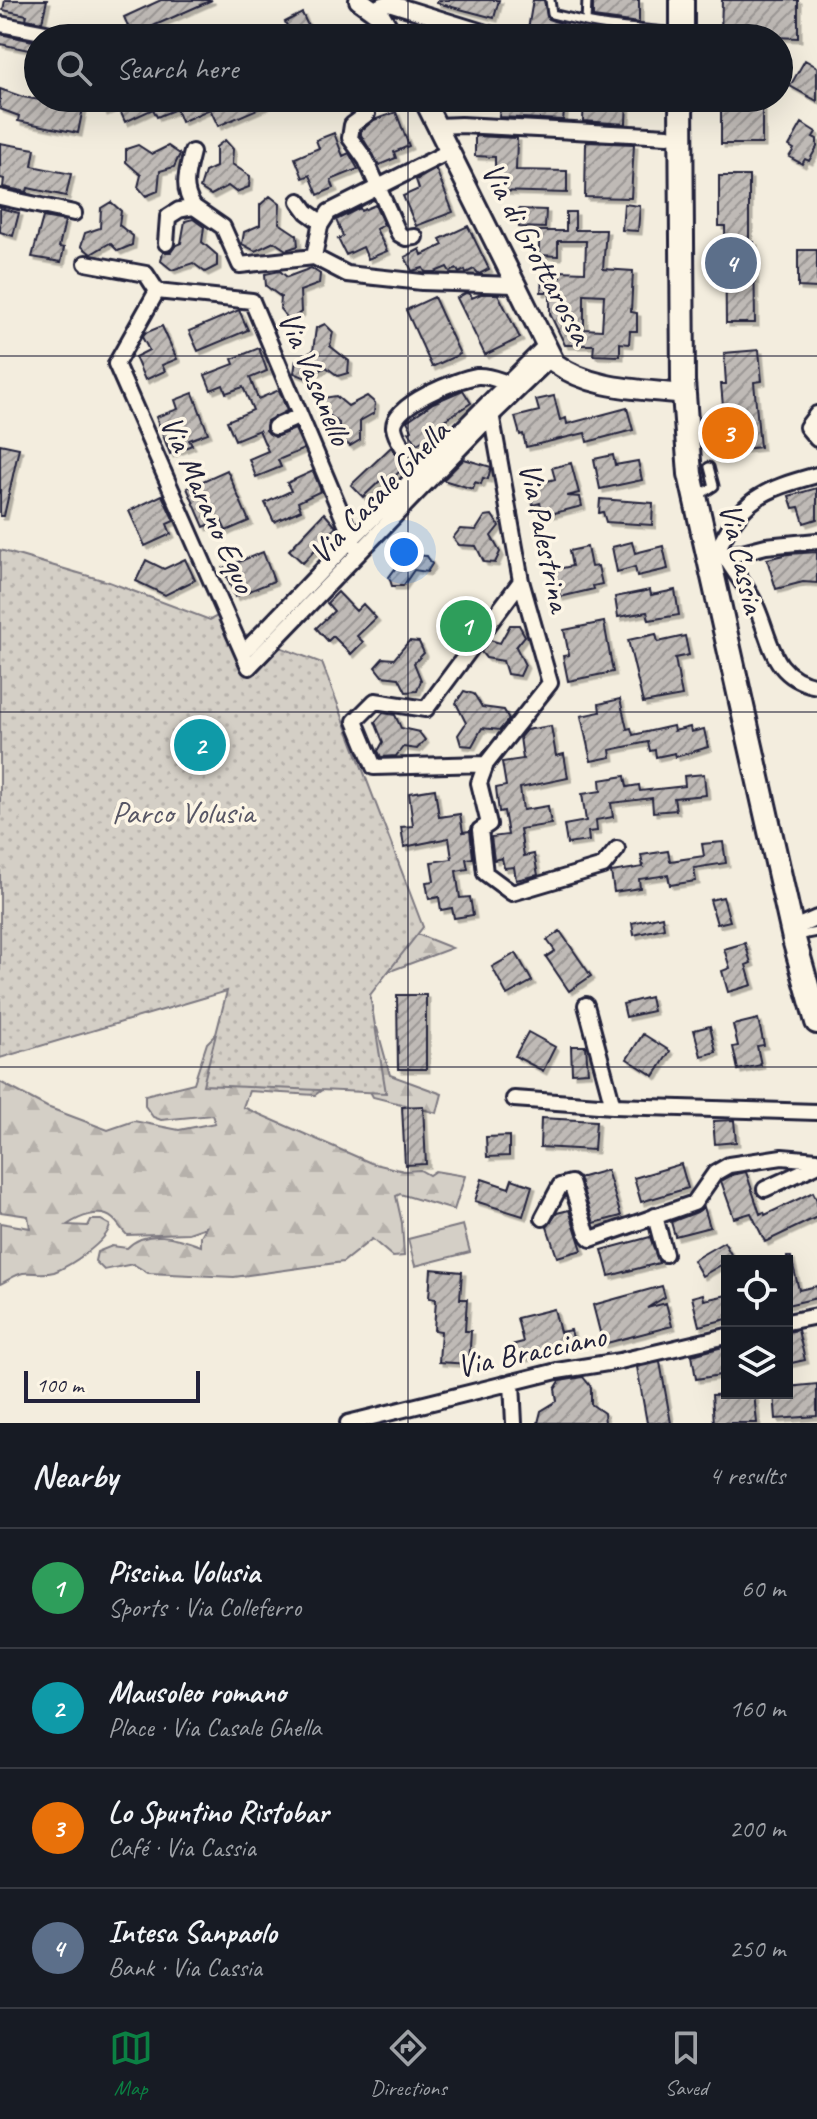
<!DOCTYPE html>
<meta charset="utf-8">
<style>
:root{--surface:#171b24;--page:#20242c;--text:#f1f3f6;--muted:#9ea1a6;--line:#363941;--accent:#0b8043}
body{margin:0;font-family:Caveat,sans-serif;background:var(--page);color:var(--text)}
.controls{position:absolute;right:24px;bottom:24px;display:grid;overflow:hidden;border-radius:0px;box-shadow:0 8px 32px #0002}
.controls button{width:72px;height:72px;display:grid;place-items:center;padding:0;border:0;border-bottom:2px solid var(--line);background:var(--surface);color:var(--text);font:40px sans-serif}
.scale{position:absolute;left:24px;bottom:20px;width:176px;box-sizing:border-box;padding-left:8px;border:4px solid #22223b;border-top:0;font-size:22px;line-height:28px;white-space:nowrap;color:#22223b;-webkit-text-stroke:6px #fcf5e5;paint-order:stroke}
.you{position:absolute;left:404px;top:552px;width:28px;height:28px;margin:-20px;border:6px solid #fff;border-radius:50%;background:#1a73e8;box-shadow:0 0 0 12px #1a73e833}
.badge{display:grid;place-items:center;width:52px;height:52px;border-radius:50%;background:var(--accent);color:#fff;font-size:26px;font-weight:700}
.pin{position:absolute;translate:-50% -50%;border:4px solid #fff;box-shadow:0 2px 8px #0006}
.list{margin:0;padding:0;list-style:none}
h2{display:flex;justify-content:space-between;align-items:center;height:104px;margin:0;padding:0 32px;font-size:34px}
h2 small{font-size:26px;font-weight:400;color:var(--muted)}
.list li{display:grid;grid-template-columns:52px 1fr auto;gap:24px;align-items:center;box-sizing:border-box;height:120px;padding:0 32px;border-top:2px solid var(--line)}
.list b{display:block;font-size:30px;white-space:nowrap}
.list p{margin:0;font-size:26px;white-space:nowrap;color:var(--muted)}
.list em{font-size:26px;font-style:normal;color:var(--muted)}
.icon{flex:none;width:44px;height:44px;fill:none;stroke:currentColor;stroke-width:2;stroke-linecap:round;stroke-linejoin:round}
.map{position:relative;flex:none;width:817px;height:1423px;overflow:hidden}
.search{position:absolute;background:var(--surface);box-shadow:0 8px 32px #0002;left:24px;right:24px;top:24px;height:88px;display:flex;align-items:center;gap:20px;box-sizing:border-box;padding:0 28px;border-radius:44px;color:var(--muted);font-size:30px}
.sheet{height:584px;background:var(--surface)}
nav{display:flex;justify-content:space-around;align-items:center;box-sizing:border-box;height:112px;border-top:2px solid var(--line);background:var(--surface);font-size:22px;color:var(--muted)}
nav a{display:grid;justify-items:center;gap:4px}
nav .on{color:var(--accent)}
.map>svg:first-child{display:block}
.green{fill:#d4cfc6;stroke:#7b7880;stroke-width:2}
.forest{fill:url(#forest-firs);stroke:#7b7880;stroke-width:2}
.park{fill:url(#park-dots);stroke:#7b7880;stroke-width:2}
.building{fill:url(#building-hatch);stroke:#22223b;stroke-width:2;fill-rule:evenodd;filter:url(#shadow)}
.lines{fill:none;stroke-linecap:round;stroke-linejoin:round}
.lane-casing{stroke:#22223b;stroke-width:13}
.street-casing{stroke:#22223b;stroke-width:20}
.secondary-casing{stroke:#22223b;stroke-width:24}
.primary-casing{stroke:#22223b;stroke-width:28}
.lane{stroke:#fcf5e5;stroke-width:7}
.street{stroke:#fcf5e5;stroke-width:14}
.secondary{stroke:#fcf5e5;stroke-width:18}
.primary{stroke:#fcf5e5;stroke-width:22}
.grid{fill:none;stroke:#22223b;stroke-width:2;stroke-opacity:0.55}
.labels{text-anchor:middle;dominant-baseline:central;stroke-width:7;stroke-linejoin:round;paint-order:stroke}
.street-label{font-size:32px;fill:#22223b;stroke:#fcf5e5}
.park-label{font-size:32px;fill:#575665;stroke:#fcf5e5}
</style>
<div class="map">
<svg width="817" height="1423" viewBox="0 0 817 1423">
<defs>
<pattern id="forest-firs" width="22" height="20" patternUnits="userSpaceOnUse" patternTransform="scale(2)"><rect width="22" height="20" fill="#d4cfc6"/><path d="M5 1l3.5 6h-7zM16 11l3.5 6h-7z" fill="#b6b1ab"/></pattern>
<pattern id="park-dots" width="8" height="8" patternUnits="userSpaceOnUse" patternTransform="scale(2)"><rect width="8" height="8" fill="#d4cfc6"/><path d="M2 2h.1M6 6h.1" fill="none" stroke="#b6b1ab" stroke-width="1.8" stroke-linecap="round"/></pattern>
<pattern id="building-hatch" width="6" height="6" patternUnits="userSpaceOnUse" patternTransform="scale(2)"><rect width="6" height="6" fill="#bfbab6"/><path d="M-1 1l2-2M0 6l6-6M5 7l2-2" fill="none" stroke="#9b9795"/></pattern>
<filter id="shadow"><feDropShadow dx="3.5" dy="3.5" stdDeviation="0" flood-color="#0004"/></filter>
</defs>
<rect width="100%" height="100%" fill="#f3edde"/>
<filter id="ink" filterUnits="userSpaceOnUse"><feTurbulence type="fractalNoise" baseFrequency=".0125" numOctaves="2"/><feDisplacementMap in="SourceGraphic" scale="16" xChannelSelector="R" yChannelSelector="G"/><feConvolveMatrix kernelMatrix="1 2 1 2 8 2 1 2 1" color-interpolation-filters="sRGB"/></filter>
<g filter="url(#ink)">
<path class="green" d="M463,1225L470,1252L415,1266L408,1239Z"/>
<path class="forest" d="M402,928L452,948L366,980L364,1016L377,1028L390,1075L442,1094L437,1113L373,1097L362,1077L341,1076L315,1095L249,1091L243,1107L371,1163L404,1171L420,1170L429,1175L435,1171L465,1176L454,1210L400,1194L396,1196L402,1223L404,1256L393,1257L372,1239L343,1262L234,1277L148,1273L133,1264L104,1270L95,1261L97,1252L112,1246L127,1248C147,1228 177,1237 201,1246V1236L206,1227L189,1233L127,1235C121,1230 119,1224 113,1219C100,1208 79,1217 67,1225L88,1226L91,1220H101L110,1225C108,1241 70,1266 54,1272C43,1275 33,1272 23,1273C16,1274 7,1281 0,1284V1223L30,1228L28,1216L0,1212V1082L47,1107L108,1130L134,1121L179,1130L215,1123L212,1115L161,1120L153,1117L145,1106V1095L194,1083L207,1043L219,1031Z"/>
<path class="park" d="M0,550L109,582L210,620L225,612L232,629L322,663L423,927L370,995L386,1093L203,1085L227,991L0,1058Z"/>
<path class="building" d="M5,0H47L42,22L26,19L27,15L3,10Z
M161,0H212L144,30L148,38H133L124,17Z
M438,0H499L494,18L437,3Z
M533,0H544L548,19L568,26L566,38L527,35Z
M593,0H639V23L593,17Z
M722,0H798V38L775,37V33L721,32Z
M302,13L311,32L324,26L329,38H293L285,22Z
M0,34L38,42V52L0,44Z
M805,60L817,67V101L790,86Z
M0,89L23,97L63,104L64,99L84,103L78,133L18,121L19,116L0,109Z
M98,98H135L137,106L154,98H283L218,126L210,109L181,122L176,109L157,117L153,109L125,122L118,106L104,112Z
M501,98H566L563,120L499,117Z
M584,98H627L626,124L583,121Z
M721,98H762V144H721Z
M396,112L409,146L394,152L396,158L379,165L361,135V131L374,120Z
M802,123L816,132L813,137L817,139V147L809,161L805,159L802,164L789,157L794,149L789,146Z
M334,133L343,156L349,153L358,169L331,180L334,188L318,195L310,175L303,178L295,158L319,148L316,140Z
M475,136L517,138L516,170L567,171V193L495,191V157L475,156Z
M225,140L233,149L232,164L250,176L249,187L236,192L228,186L211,195L200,188L205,172L216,167V147Z
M586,142L634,144L631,198L585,197Z
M0,143L35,149L32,166L71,174L66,196L28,188L27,192L3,187L4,179L0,178Z
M138,145L152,154L168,146L180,154L174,167L160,171L158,191L146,196L138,187L141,175L126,162V149Z
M436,169L453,212L416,226L403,196L419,189L416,180Z
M719,176H749V242H754L755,323H726L725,226H719Z
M270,196L280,204L279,223L297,235L298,246L286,250L274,242L255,251L242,244L244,232L260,225V205Z
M111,202L121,211L119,225L133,236L132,245L118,251L110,243L91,254L81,246L85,233L100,228L101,208Z
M624,204L640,206L638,231L622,230Z
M375,205L384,225L376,229L387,251L368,259L363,247L346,255L338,239L343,236L336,220L360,208L361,211Z
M0,208L19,213L13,236L0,232Z
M519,209L546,210L545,228L519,227Z
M566,212H575V230H606L603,269L633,271L631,312L637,313V331H630L629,344L620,343V356L593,355L594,345H565L550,314V292H541L542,277L560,278V271L585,272L586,241H558V256L539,255V231H566ZM584,294L604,295L602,330L584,329Z
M43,217L65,221L59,247L64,248L61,262L32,257Z
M193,219L204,227L202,242L217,255V266L205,272L193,263L172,270L161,261L163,252H171L176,245L181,243L185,221Z
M468,226L489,269L479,274L474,269L466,273L465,270L459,273L457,269L450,272L447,267L435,272H425L423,268L412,271L405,257L420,249L422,255L443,245L440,239Z
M798,250H817V288L798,287Z
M311,268L320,274L319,284L300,291L301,312L290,321L280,309L281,297L266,286L265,274L280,271L287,277Z
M466,293L470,294L472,298L481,294H498L520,338L485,355L457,298Z
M434,297L460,354L432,367L406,310Z
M239,310L248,330L198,351L189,331Z
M325,324L333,332L330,346L349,361L348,373L338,376L326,367L306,378L294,373L296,360L313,351L316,328Z
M162,326L177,359L162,365L165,371L145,380L135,357L149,350L142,337L145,333Z
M259,348L267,371L250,378L258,399L279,390L287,411L267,421L266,430L275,437L295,429L304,449L278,460L281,467L256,477L249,459L268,451L259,430L235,440L227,421L253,410L243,387L226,393L223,385L211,390L205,375L234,364L232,359Z
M759,350L762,381L754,382L760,447L727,451L721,384H726L724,353Z
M463,390L471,403L437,425L440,430L417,444L409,432L412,430L407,421L433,403Z
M193,393L208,433L189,440L192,445L170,454L156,417L178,409L175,400Z
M336,396L348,406L367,396L375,403L374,413L360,421V440L350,446L339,437V423L322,409L323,398Z
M554,396L560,420L566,418L567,424L627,408L633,430L587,442L585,433L526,447L523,434L520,435L515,417L539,411L536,400Z
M0,444L19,448L4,516H0Z
M391,447L405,466L388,483L383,478L363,497L351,485Z
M613,455L615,465L638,461L642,480L600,489L594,459Z
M464,459L491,467L488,479L483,478L481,484L475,482L473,489L443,480Z
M571,463L579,493L567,496L580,497L582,506L543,516L540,503L533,505L528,486L555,479L552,468Z
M227,470L249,521L226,531L221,520L204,527L187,488Z
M313,471L321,491L298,502L301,510L274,522L265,503L291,491L287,483Z
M817,488V519L804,523L799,507L793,508L789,496Z
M162,495L174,521L167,524L171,534L145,546L129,511Z
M600,499L653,503L652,525L606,522L603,512L599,513Z
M324,513L336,527L303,563L289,550Z
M492,515L499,526L491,536L500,552L495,563L484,562L476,546L459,545L453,538L460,529L476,530L485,516Z
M394,537L404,538L412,555L427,556L432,564L427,572L414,570L403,586H392L389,577L397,566L389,547Z
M632,542L635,553L663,546L668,569L637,576L635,567L617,572L612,547Z
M587,547L591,567L598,566L602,584L593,586L594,589L560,597L553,570L572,566L569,551Z
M263,552L274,581L235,597L223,568Z
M817,552V583L803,582L776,589L767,559L788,554Z
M185,559L195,580L165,595L136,581L146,560L164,569Z
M650,590L651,595L675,590L679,615L649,620L647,612L618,617L615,597Z
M338,592L356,611L363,604L376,618L357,636L363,642L351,654L333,636L328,641L316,628L334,611L327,603Z
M604,622L613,672L568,681L563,656L569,655L564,630Z
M510,625H519L525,636L516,647L525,665L520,676L507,674L503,661L486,658L481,652L490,640L500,643Z
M656,634L658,642L685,636L689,655L675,658L682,696L643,703L628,640Z
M409,641L419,642L424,653L414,663L421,680L417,691L406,692L399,678L382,676L375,667L383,658L394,659Z
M464,691L474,694L482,707L504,710L509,719L500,730L482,728L472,746L461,745L458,735L466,723L456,703Z
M620,699L627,729L631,728L633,735L673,726L674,731L690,727L691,732L704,729L708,747L676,757L675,753L656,757L655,750L650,751L648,742L610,750L611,757L591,761L581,716L600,712L599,704Z
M383,713L395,715L401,728L419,732L425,740L417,749L403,747L396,756L381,757L378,751L383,742L375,722Z
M551,726L556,756L564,754L568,778L520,788L523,810L548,806L551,824L520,829L524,856L534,854L538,875L516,880L514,867L504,868L502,858L494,860L491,837L508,835L504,811L499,812L496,788L506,786L502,762L523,759L520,737L526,730Z
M704,774L706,795L674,798L676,810L653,812L652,798L611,803L613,817L596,820L597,831L588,832L589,841L567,844L564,825L586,821L582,794L601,791L600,780L625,776L627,787L639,785L640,791L685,786L684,776Z
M435,789L439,817L460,814L463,832L470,831L473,858L466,859L468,869L456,871L460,898L470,897L473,915L454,918L452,908L441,910L439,897L429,899L426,882L434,881L431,862L452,859L449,838L404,847L401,827L413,826L409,793Z
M723,842L726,863L694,868L696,881L670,885L668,875L639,879L640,888L614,892L611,872L643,867L641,855L668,851L670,861L704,856L702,844Z
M723,897L730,921L717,924L710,900Z
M662,916L664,928L634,935L632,923Z
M560,931L591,976L569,991L546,957L555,951L547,940Z
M745,943L751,963L746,965L752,985L728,992L722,971L730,968L724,949Z
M516,953L532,981L507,995L492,967Z
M397,995H426V1069H398Z
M650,997L653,1011L626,1017L623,1004Z
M758,1019L764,1045L757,1046L761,1065L738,1070L733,1047L738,1046L733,1025Z
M710,1026L716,1052L701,1056L694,1030Z
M528,1032L555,1047L543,1071L515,1056Z
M643,1034L670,1051L654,1076L627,1059Z
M571,1046H586L588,1072L572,1073Z
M423,1106L426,1164L405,1165L402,1107Z
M541,1118L596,1121L594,1150L540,1147Z
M734,1120L736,1142L715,1144L713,1121Z
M509,1136V1156L487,1157L486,1137Z
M681,1164L688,1188L641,1202L634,1178Z
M607,1170L621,1216L594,1223L579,1178Z
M746,1172L760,1214L764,1212L765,1215L813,1192L817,1200V1217L765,1242L751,1213L734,1218L721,1181L732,1175Z
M482,1179L509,1188L512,1179L532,1186L523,1216L475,1201Z
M704,1207L710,1227L675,1236L671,1222L697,1212Z
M569,1210L582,1250L557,1257L547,1227L557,1213Z
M650,1237L659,1263L609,1276L602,1250Z
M724,1242L733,1258L702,1276L693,1260Z
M787,1257H791L799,1290L817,1286V1298L787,1305Z
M431,1269L462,1272L460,1299H467L465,1331H471L469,1364L439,1362L441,1331L434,1330L436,1299L429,1298Z
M662,1286L665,1297L647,1308L666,1303L672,1326L603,1344L593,1305Z
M703,1294L704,1300L727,1295V1319L699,1326L692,1297Z
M554,1309L560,1332L571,1330L575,1346L515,1360L511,1345L523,1342L517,1318Z
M798,1330L805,1360L787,1364V1332Z
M727,1346V1374L696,1379L692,1355Z
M660,1362L671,1423H647L637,1367Z
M583,1377L591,1387V1404L604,1413L605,1423H538L541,1411L557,1401L555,1389L560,1381Z
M817,1384V1416L776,1419L774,1393H787V1387Z
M754,1393L757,1423H714L712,1395Z"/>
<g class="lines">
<g class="lane-casing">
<path id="lane" d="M550,0L552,14L586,22
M587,0L586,22C617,29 648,29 680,34
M700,495L714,486L709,467
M796,936L817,932"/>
</g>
<g class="street-casing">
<path id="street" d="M377,12L380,6L389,3L502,38
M0,24L72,38
M367,114L352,125L350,138L366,160L399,234L406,238L415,237
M437,126L461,125L668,136
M192,152C187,173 181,188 194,207
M0,197L74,213
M299,201L307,212L321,222
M166,243L168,217L179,210L194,207L223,227L240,265L314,257L347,274L422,282L515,285
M314,257L320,226L329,212L450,151
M86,263L146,274L157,291
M489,402L521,581L550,683L486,764L374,767L355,721L375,701L426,709L521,581
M817,414L807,427L817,439
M275,427L300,416
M421,470C412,458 396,442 394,427C393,404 458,379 477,376C488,375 498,380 508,383
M358,553L252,301L157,291L116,364L249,667L492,415L551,358
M716,553C742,498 762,490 817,475
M719,553L731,555L766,546L817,541
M726,558C735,574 749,589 756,606C772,642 771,677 817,686
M243,653L352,539L546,345
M486,764L479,783L489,824L480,830L485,873L512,893L603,866L617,849
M792,929L817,918
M586,1005L613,1106
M514,1099L613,1106L817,1112
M765,1189L817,1165
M655,1216L665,1254
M543,1218L560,1186L571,1183L588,1236L591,1239L694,1203L715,1173L729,1165L782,1157L817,1160
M787,1322L817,1316
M512,1382L514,1423
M348,1423L557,1371L620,1361L727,1336"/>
</g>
<g class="secondary-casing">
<path id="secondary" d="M359,0L381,16L394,38
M423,98L555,363C591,390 641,389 684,394"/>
</g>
<g class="primary-casing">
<path id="primary" d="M682,38V0
M681,98L683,381L690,474L795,943L817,1022"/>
</g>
<use href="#lane" class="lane"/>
<use href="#street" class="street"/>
<use href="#secondary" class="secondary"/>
<use href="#primary" class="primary"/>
</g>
</g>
<path class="grid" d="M408,0V38M408,98V1423M0,356H817M0,712H817M0,1067H817"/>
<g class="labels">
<g class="street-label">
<text transform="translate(537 253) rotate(62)">Via di Grottarossa</text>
<text transform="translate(315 378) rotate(67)">Via Vasanello</text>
<text transform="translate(379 492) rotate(-46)">Via Casale Ghella</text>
<text transform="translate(208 504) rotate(66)">Via Marano Equo</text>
<text transform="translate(545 537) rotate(78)">Via Palestrina</text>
<text transform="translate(742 558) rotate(77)">Via Cassia</text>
<text transform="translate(531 1351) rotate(-12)">Via Bracciano</text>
</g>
<g class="park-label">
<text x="183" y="812">Parco Volusia</text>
</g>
</g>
</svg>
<div class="controls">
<button><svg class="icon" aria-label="locate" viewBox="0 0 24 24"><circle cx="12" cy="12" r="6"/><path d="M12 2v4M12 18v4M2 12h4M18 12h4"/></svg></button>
<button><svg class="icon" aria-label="layers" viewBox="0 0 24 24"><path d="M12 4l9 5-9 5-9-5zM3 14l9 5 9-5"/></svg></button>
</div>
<div class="scale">100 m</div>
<div class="you"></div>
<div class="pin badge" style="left:466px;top:626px;background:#2e9e5b">1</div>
<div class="pin badge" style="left:200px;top:745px;background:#0f9aa8">2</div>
<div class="pin badge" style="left:728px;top:433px;background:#e8710a">3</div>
<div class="pin badge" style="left:731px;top:263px;background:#5c6f8a">4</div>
<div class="search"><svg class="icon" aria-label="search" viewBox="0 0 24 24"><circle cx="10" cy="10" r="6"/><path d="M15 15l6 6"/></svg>Search here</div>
</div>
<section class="sheet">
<h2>Nearby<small>4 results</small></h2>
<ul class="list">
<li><span class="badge" style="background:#2e9e5b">1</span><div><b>Piscina Volusia</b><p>Sports · Via Colleferro</p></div><em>60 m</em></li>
<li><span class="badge" style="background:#0f9aa8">2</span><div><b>Mausoleo romano</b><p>Place · Via Casale Ghella</p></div><em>160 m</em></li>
<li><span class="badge" style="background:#e8710a">3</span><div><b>Lo Spuntino Ristobar</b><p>Café · Via Cassia</p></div><em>200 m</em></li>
<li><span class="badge" style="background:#5c6f8a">4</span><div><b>Intesa Sanpaolo</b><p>Bank · Via Cassia</p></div><em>250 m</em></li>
</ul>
</section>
<nav>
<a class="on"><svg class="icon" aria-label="map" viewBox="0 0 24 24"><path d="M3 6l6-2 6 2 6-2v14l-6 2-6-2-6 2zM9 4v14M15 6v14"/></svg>Map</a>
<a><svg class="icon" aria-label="directions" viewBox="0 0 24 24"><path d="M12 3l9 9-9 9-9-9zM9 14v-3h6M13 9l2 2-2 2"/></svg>Directions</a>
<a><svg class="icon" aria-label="saved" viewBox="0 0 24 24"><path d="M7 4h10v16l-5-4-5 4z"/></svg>Saved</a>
</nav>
